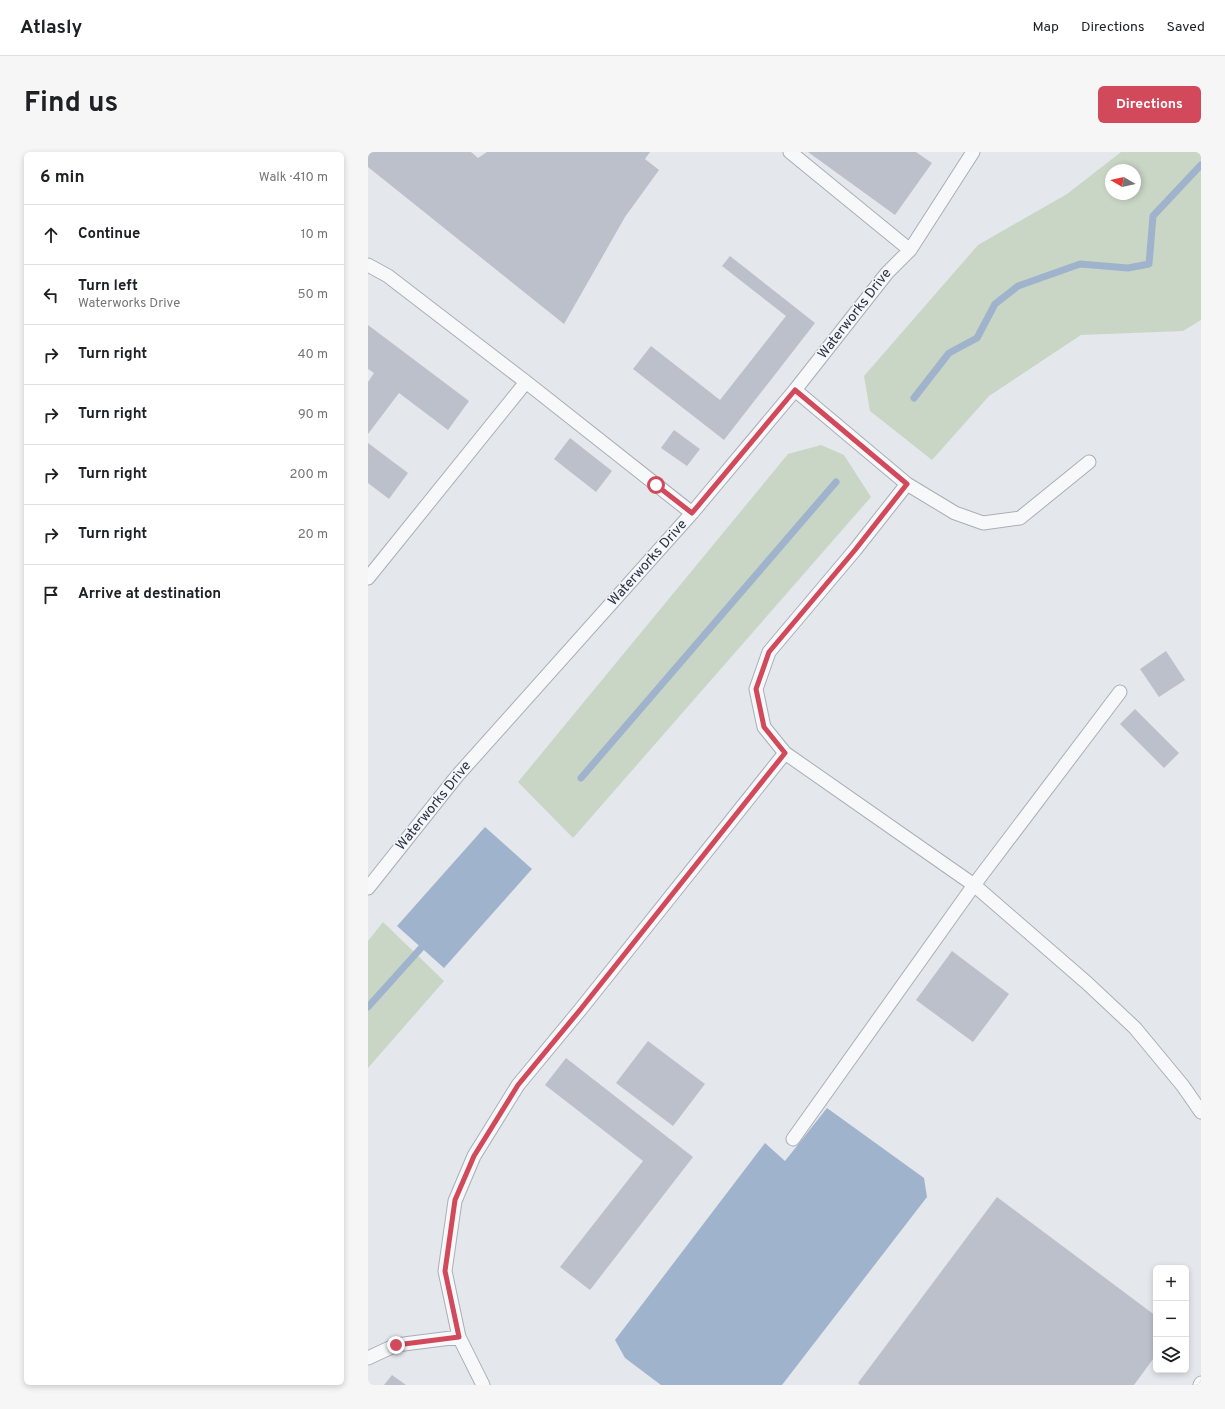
<!DOCTYPE html>
<meta charset="utf-8">
<style>
:root{--surface:#fff;--page:#f6f6f6;--text:#202124;--muted:#757577;--line:#e0e0e0;--accent:#d1495b}
body{margin:0;font-family:Overpass,sans-serif;background:var(--page);color:var(--text)}
.controls{position:absolute;right:12px;bottom:12px;display:grid;overflow:hidden;border-radius:6px;box-shadow:0 2px 6px #0003}
.controls button{width:36px;height:36px;display:grid;place-items:center;padding:0;border:0;border-bottom:1px solid var(--line);background:var(--surface);color:var(--text);font:20px sans-serif}
.compass{position:absolute;left:737px;top:12px;width:36px;height:36px;border-radius:50%;background:var(--surface);box-shadow:0 2px 6px #0003;rotate:279deg}
.stop{position:absolute;width:12px;height:12px;margin:-9px;border:3px solid #d1495b;border-radius:50%;background:#fff}
.stop.end{background:#d1495b;border-color:#fff;box-shadow:0 1px 4px #0008}
.list{margin:0;padding:0;list-style:none}
h2{display:flex;justify-content:space-between;align-items:center;height:52px;margin:0;padding:0 16px;font-size:17px}
h2 small{font-size:13px;font-weight:400;color:var(--muted)}
.list li{display:grid;grid-template-columns:26px 1fr auto;gap:12px;align-items:center;box-sizing:border-box;height:60px;padding:0 16px;border-top:1px solid var(--line)}
.list b{display:block;font-size:15px;white-space:nowrap}
.list p{margin:0;font-size:13px;white-space:nowrap;color:var(--muted)}
.list em{font-size:13px;font-style:normal;color:var(--muted)}
.icon{flex:none;width:22px;height:22px;fill:none;stroke:currentColor;stroke-width:2;stroke-linecap:round;stroke-linejoin:round}
.map{position:relative;flex:none;width:833px;height:1233px;overflow:hidden;border-radius:6px}
header{display:flex;align-items:center;gap:24px;box-sizing:border-box;height:56px;padding:0 20px;background:var(--surface);border-bottom:1px solid var(--line)}
header strong{font-size:19px}
nav{display:flex;gap:22px;margin-inline-start:auto;font-size:14px}
.intro{display:flex;align-items:center;justify-content:space-between;box-sizing:border-box;height:96px;padding:0 24px}
h1{margin:0;font-size:28px}
.button{padding:10px 18px;border-radius:6px;background:var(--accent);color:#fff;font-size:14px;font-weight:700}
main{display:flex;gap:24px;padding:0 24px}
aside{flex:1;background:var(--surface);border-radius:6px;box-shadow:0 2px 6px #0003}
.map>svg:first-child{display:block}
.green{fill:#c9d6c5;fill-rule:evenodd}
.water{fill:#9fb4cc}
.lines{fill:none;stroke-linecap:round;stroke-linejoin:round}
.stream{stroke:#9fb4cc;stroke-width:7}
.building{fill:#bbc0ca}
.service-casing{stroke:#a9aeb7;stroke-width:15}
.service{stroke:#f7f8fa;stroke-width:13}
.route{stroke:#d1495b;stroke-width:5}
.labels{text-anchor:middle;dominant-baseline:central;stroke-width:3;stroke-linejoin:round;paint-order:stroke}
.street-label{font-size:14px;fill:#2b3445;stroke:#f4f6f9}
</style>
<header>
<strong>Atlasly</strong>
<nav><a>Map</a><a>Directions</a><a>Saved</a></nav>
</header>
<div class="intro"><h1>Find us</h1><a class="button">Directions</a></div>
<main>
<aside>
<h2>6 min<small>Walk · 410 m</small></h2>
<ul class="list">
<li><svg class="icon" aria-label="ahead" viewBox="0 0 24 24"><path d="M12 20V5M6 11l6-6 6 6"/></svg><div><b>Continue</b></div><em>10 m</em></li>
<li><svg class="icon" aria-label="left" viewBox="0 0 24 24"><path d="M17 20v-9H6M10 6l-5 5 5 5"/></svg><div><b>Turn left</b><p>Waterworks Drive</p></div><em>50 m</em></li>
<li><svg class="icon" aria-label="right" viewBox="0 0 24 24"><path d="M7 20v-9h11M14 6l5 5-5 5"/></svg><div><b>Turn right</b></div><em>40 m</em></li>
<li><svg class="icon" aria-label="right" viewBox="0 0 24 24"><path d="M7 20v-9h11M14 6l5 5-5 5"/></svg><div><b>Turn right</b></div><em>90 m</em></li>
<li><svg class="icon" aria-label="right" viewBox="0 0 24 24"><path d="M7 20v-9h11M14 6l5 5-5 5"/></svg><div><b>Turn right</b></div><em>200 m</em></li>
<li><svg class="icon" aria-label="right" viewBox="0 0 24 24"><path d="M7 20v-9h11M14 6l5 5-5 5"/></svg><div><b>Turn right</b></div><em>20 m</em></li>
<li><svg class="icon" aria-label="arrive" viewBox="0 0 24 24"><path d="M6 21V4h12l-3 4 3 4H6"/></svg><div><b>Arrive at destination</b></div></li>
</ul>
</aside>
<div class="map">
<svg width="833" height="1233" viewBox="0 0 833 1233">
<rect width="100%" height="100%" fill="#e4e7ec"/>
<path class="green" d="M753,0H833V168L815,179L713,183L621,244L564,308L502,259L496,224L610,93L699,42ZM743,18H767V42H743Z
M453,293L476,303L503,345L205,686L150,630L420,302Z
M15,770L76,829L0,916V789Z"/>
<path class="water" d="M117,675L164,717L76,816L29,774Z
M459,956L556,1026L559,1045L414,1233H293L257,1206L247,1188L397,991L417,1009Z"/>
<g class="lines">
<path class="stream" d="M546,246L581,201L609,186L627,152L650,134L712,112L760,116L781,112L785,64L833,13
M213,626L468,330
M0,855L53,796"/>
</g>
<path class="building" d="M0,0H103L110,6L119,0H282L277,7L291,18L257,65L196,172L0,15Z
M440,0H548L564,11L527,63Z
M362,104L447,171L356,288L265,217L283,194L352,248L418,164L354,114Z
M0,173L101,249L80,278L31,241L0,282V230L6,221L0,217Z
M306,278L332,297L319,314L293,296Z
M202,286L244,319L228,340L186,307Z
M0,291L40,321L21,347L0,331Z
M798,499L817,528L791,545L772,517Z
M767,557L811,601L796,616L752,572Z
M584,799L641,842L605,890L548,848Z
M280,889L337,932L305,974L248,931Z
M198,906L325,1005L222,1138L192,1115L275,1009L177,933Z
M629,1045L788,1164V1203L766,1233H492L490,1231Z
M24,1223L38,1233H16Z"/>
<g class="lines">
<g class="service-casing">
<path id="service" d="M422,0L542,98
M0,113L20,124L158,230L324,361
M539,332L587,361L615,371L652,366L721,310
M0,426L158,230
M752,540L606,733L719,831L767,876L815,934L833,960
M0,736L89,624L324,361L427,238L519,121L542,98L605,0
M425,987L606,733L417,601L396,575L388,537L401,500L487,398L539,332L427,238
M0,1206L28,1193L91,1185
M115,1233L91,1185L77,1119L87,1049L106,1004L150,933L212,858L417,601
M832,1233L833,1231"/>
</g>
<use href="#service" class="service"/>
</g>
<g class="lines">
<path class="route" d="M28,1193L91,1185L77,1119L87,1048L106,1004L150,933L212,858L417,601L396,575L388,537L401,500L487,398L539,332L427,238L324,361L288,333"/>
</g>
<g class="labels">
<g class="street-label">
<text transform="translate(487 162) rotate(-52)">Waterworks Drive</text>
<text transform="translate(280 411) rotate(-48)">Waterworks Drive</text>
<text transform="translate(66 654) rotate(-51)">Waterworks Drive</text>
</g>
</g>
</svg>
<div class="controls">
<button>+</button>
<button>−</button>
<button><svg class="icon" aria-label="layers" viewBox="0 0 24 24"><path d="M12 4l9 5-9 5-9-5zM3 14l9 5 9-5"/></svg></button>
</div>
<svg class="compass" viewBox="-18 -18 36 36"><path d="M0-13l5 13h-10z" fill="#e53935"/><path d="M0 13l5-13h-10z" fill="#757577"/></svg>
<div class="stop" style="left:288px;top:333px"></div>
<div class="stop end" style="left:28px;top:1193px"></div>
</div>
</main>
